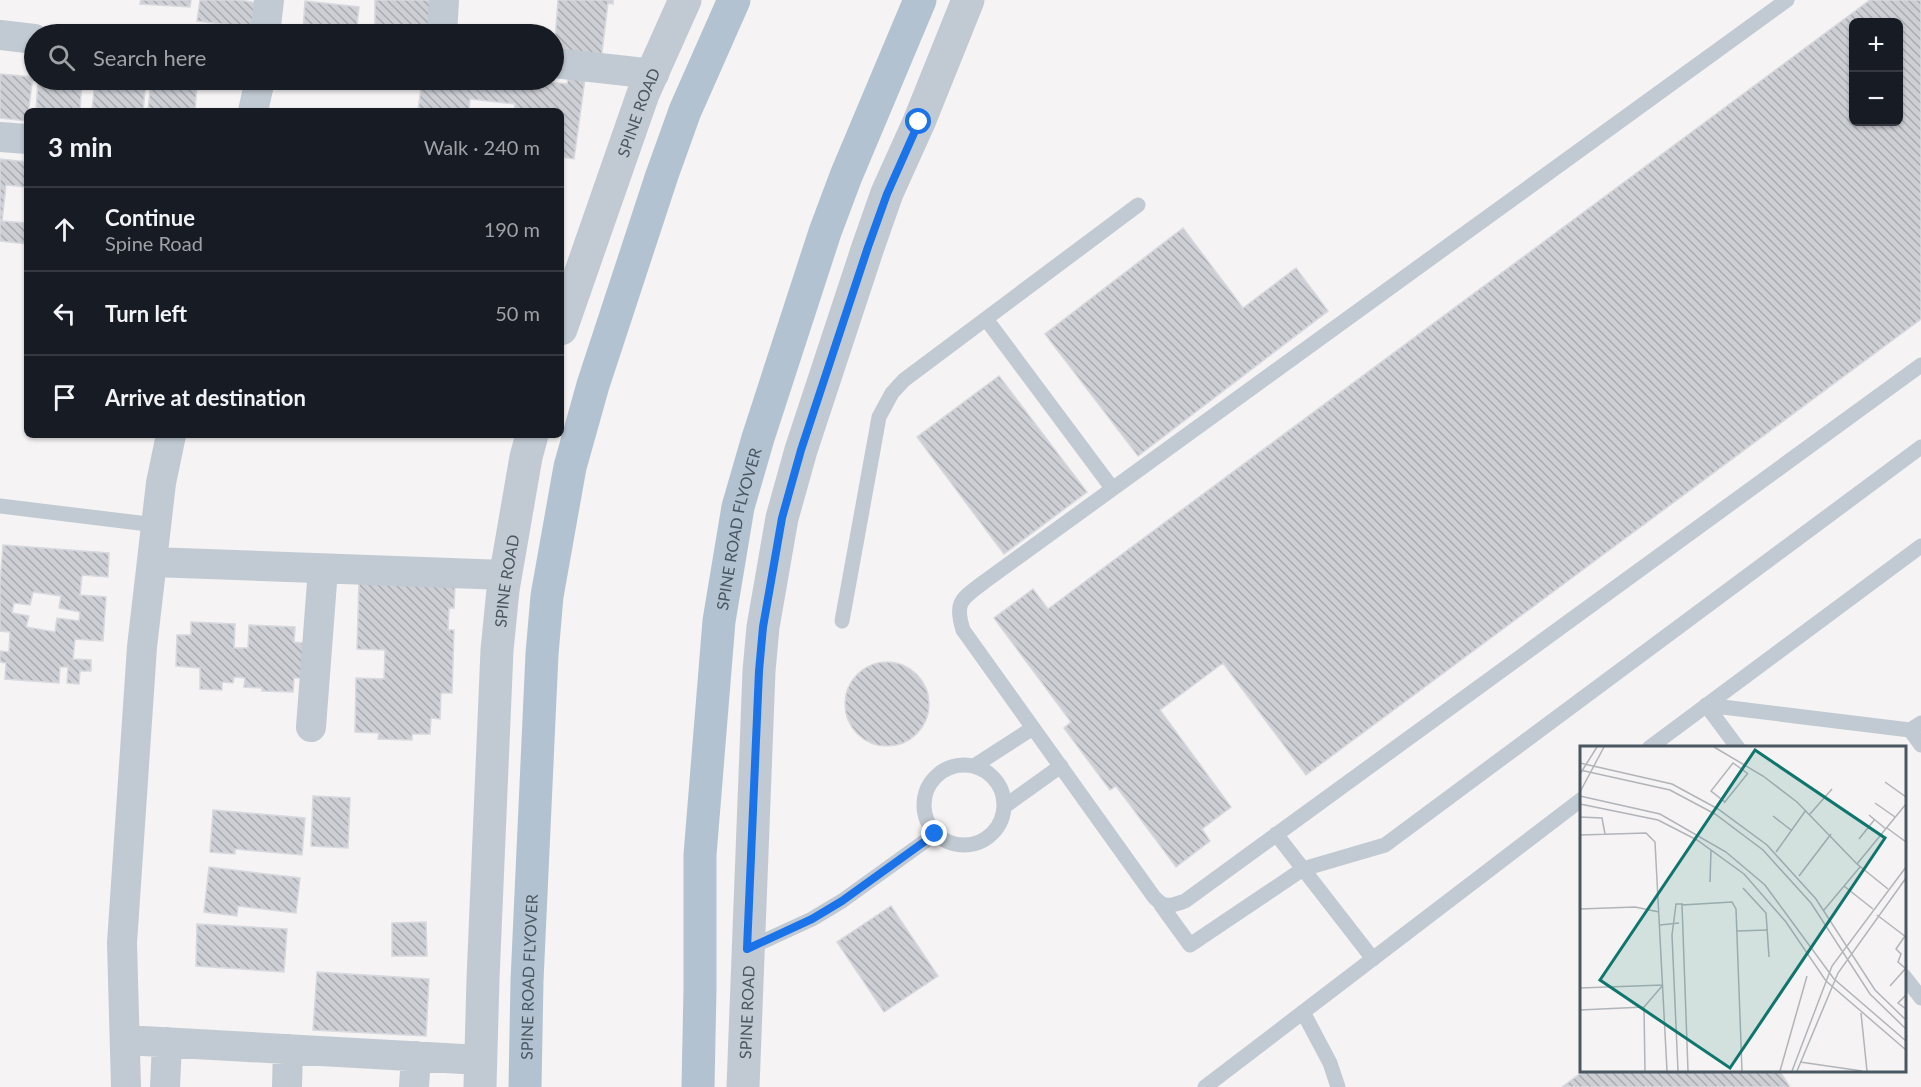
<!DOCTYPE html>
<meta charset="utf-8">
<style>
:root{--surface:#171b24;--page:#242831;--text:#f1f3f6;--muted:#9ea1a6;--line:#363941}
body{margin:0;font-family:Lato,sans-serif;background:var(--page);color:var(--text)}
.controls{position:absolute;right:18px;top:18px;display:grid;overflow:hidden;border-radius:9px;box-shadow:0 2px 4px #0004}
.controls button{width:54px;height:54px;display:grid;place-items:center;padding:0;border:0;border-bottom:2px solid var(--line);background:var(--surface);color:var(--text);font:30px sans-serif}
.stop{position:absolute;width:18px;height:18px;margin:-14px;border:4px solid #1a73e8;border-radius:50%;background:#fff}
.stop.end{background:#1a73e8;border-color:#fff;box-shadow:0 2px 6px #0008}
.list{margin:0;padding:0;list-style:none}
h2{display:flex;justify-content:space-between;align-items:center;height:78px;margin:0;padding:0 24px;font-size:26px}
h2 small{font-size:20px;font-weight:400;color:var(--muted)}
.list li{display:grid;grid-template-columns:39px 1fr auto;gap:18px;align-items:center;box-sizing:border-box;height:84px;padding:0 24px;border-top:2px solid var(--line)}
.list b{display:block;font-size:22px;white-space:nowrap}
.list p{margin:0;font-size:20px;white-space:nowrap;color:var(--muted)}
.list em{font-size:20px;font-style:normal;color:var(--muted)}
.icon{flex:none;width:33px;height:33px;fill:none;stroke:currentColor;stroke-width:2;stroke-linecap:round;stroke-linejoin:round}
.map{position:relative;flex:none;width:1921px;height:1087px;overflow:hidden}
.search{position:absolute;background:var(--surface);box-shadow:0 2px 4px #0004;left:24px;top:24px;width:540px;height:66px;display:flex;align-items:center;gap:15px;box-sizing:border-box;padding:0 21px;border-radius:33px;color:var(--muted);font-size:22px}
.panel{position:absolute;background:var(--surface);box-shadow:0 2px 4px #0004;left:24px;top:108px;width:540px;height:330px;border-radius:9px}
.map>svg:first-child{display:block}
.building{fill:url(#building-back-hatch);stroke:#d7d9de;stroke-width:1.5;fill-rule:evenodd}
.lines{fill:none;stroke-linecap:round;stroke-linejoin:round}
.service{stroke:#c1cad2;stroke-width:15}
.minor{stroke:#c1cad2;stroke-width:30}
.tertiary{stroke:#c1cad2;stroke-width:33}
.primary{stroke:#b3c2d1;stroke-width:33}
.route{stroke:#1a73e8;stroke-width:8}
.labels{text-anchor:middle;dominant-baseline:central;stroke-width:4.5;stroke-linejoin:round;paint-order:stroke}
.street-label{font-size:16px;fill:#4a5661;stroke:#fff}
.inset-road{fill:none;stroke:#b1b4b9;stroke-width:1.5}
.view{fill:#0f766e;fill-opacity:0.15;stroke:#0f766e;stroke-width:3}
.inset-edge{fill:none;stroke:#4a5661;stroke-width:3}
</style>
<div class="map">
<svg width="1921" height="1087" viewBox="0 0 1921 1087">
<defs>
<pattern id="building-back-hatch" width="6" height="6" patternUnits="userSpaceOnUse" patternTransform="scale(1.5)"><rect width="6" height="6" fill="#cdcfd5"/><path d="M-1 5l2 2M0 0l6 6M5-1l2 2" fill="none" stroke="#a8abb0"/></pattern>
</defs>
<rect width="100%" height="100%" fill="#f5f3f3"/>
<path class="building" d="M141,0H191L190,7L140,4Z
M200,0H239L257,3L254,28L197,21Z
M375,0H440V34H375Z
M558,0H613V4L608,3L601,60L554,54Z
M1870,0H1921V319L1306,775L1223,663L1160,710L1231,807L1202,829L1210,841L1176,867L1116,786L1110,790L1064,728L1071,722L994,618L1033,589L1048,609ZM1854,22H1898V122H1854Z
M305,1L359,7L356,34L303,31Z
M0,74L33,77L27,121L0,118Z
M568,77L585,79L574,159L561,157V111H514L515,104L470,99L469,111H418L422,80H532L567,84Z
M38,80H82L80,111H36Z
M95,80L146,82L143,111H92Z
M151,80L197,84L195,111H148Z
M0,159L27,162V187L6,185L2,221L27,223V244L0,241Z
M1183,228L1243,308L1296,268L1328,311L1138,456L1045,334Z
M999,376L1087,492L1004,554L917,437Z
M3,545L109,553L108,577L82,575L80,595L106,597L103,641L75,639L73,659L91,660V671H80L79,684L67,683L68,667H60L59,683L5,679L6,663L0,662V651L9,652L10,632L0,631V583ZM33,592L61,596L59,608L80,612L79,621L57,618L55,632L26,627L29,616L12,613L14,603L30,605Z
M359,582L455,585L454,608H449L448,630H454L452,693H441L440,719L431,718L430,734H412V740L378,739L379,733L355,732L356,678L384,679L385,650L357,649Z
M191,622L235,624L234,648H248L249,625L295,627L294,642L303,643L302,678H294L293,692L262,691V688L244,687L245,678L234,677L233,683L222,682V690L200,689V668L176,666L177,635H191Z
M845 704a42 42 0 1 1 84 0a42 42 0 1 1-84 0Z
M313,796L350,798L348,848L311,846Z
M213,810L305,818L302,855L235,849V854L210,852Z
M209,867L300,878L296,913L238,906L237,916L204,912Z
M891,906L938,976L884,1012L837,942Z
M426,922L427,956H392V923Z
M197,924L287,929L284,972L196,966Z
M317,972L429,979L426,1036L313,1030Z
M1585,1070H1779L1790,1087H1562Z"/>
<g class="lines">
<path class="service" d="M1787,0L984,582C962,599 954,601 963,630L1154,897C1165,909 1170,906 1185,901L1921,365
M986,319L1112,488
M0,506L156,525
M842,621L879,417L892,393L904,380L1138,205
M1706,705L1910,730L1921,723
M1706,705L1738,748
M1910,730L1921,745
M1649,748L1921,546
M924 805a40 40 0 1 1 80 0a40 40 0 1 1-80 0Z
M974,766L1033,728
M1005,806L1061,766
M1276,834L1373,959
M1161,905L1190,945L1303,869L1385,845L1921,447
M747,949L812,919L842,901L935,834
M1904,976L1921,998
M1303,1012L1330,1063L1338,1087
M1205,1087L1582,799"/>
<path class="minor" d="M265,34L269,0
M442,34L444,0
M0,35L34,39
M554,63L654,74
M253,111L260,80
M0,137L27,139
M152,562L505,575
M311,727L323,569
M125,1040L480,1060
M126,1087L122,943L142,647L161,483L171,435
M165,1087L167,1042
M287,1087L288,1049
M414,1087L416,1056"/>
<g class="tertiary">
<path id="s1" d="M561,329L643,94L685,0"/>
<path id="s2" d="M480,1087L483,979L497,650L503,590L526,457L532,435"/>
<path id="s3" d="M743,1087L759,671L763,627L782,518L801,450L868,247L887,193L919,122L968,0"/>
</g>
<g class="primary">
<path id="s4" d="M525,1087L527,981L542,654L547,596L570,467L593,385L662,175L685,111L734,0"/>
<path id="s5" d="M698,1087L700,989V855L719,621L738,507L758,438L825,232L846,176L920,0"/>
</g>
</g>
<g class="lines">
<path class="route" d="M919,122L887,194L868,247L801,450L782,518L763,627L759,671L747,949L812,919L842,901L935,834"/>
</g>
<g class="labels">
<g class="street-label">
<text stroke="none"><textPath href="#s1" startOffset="230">SPINE ROAD</textPath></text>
<text stroke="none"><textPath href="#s5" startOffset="561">SPINE ROAD FLYOVER</textPath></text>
<text stroke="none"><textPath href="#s2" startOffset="507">SPINE ROAD</textPath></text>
<text stroke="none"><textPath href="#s4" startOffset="110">SPINE ROAD FLYOVER</textPath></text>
<text stroke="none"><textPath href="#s3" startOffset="75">SPINE ROAD</textPath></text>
</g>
</g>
<g transform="translate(1580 746)">
<rect width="326" height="326" fill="#f5f3f3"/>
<path class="inset-road" d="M134,1L183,30L217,56L277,118L308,143M0,17L92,38L138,63L187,99L236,153L295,244L326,274M0,24L90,44L135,68L183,104L231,157L290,248L326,283M0,28L17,1M305,36L326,51M0,46L24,1M0,50L80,68L146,106L185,139L254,233L326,295M145,56L131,45L153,17L167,27M144,57L168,27M295,57L315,71M0,58L78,74L117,94L164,128L206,176L246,235L326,304M230,68L252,43M289,69L306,83M193,70L211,84M0,71L22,72L25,88M307,82L326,96M0,89L66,87L75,96L87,325M279,93L295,73M196,106L226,64M277,118L326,58M219,130L251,88M130,136L131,104M264,140L293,163M163,142L186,167L189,211M0,163L55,161L79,166M244,164L280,121M297,169L326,191M80,179L99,177M157,185L188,184M325,190L316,203L321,208L318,216L325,222M310,240L326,222M0,242L83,239M326,249L318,257L326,263M0,264L64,261M281,267L287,325M220,316L282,325M65,325L64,261L83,239M98,325L92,189L96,158H103M108,325L102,159L152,156L156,163L162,325M200,325L227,230M212,325L252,220L326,121M217,325L258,227L326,132"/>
<path class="view" d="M175,4L305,92L150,322L20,234Z"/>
<rect width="326" height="326" class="inset-edge"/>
</g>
</svg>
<div class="controls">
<button>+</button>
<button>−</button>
</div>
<div class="stop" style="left:919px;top:122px"></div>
<div class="stop end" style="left:935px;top:834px"></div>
<div class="search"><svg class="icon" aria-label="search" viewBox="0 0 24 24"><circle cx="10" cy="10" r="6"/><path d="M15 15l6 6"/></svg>Search here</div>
<section class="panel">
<h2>3 min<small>Walk · 240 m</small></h2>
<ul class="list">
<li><svg class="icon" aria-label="ahead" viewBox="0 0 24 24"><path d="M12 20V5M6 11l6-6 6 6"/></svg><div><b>Continue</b><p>Spine Road</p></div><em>190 m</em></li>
<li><svg class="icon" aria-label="left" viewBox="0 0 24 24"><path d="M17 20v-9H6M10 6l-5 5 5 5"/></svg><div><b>Turn left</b></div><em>50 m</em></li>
<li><svg class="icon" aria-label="arrive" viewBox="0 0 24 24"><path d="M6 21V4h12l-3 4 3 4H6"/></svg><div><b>Arrive at destination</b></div></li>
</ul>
</section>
</div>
